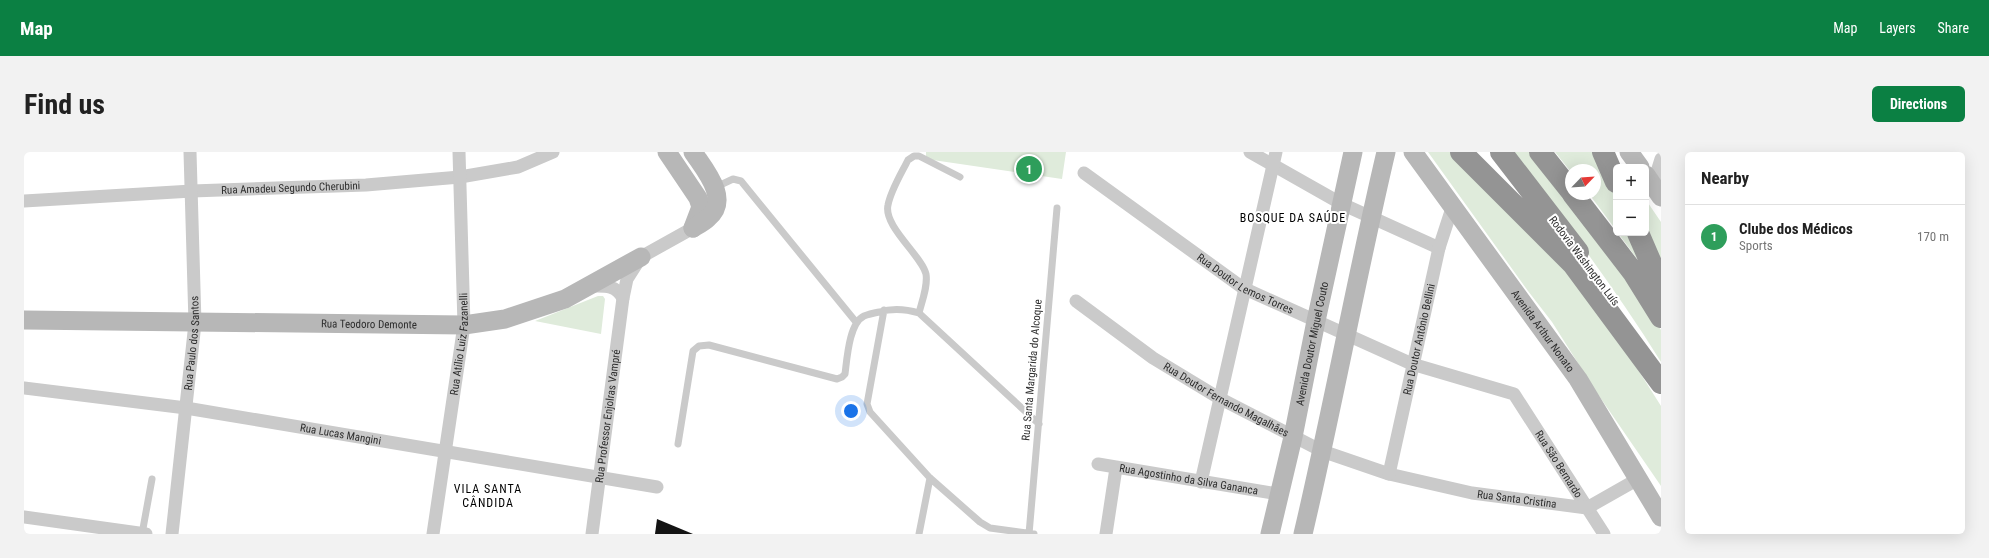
<!DOCTYPE html>
<meta charset="utf-8">
<style>
:root{--surface:#fff;--page:#f2f2f2;--text:#222;--muted:#767676;--line:#e0e0e0;--accent:#0b8043}
body{margin:0;font-family:"Roboto Condensed",sans-serif;background:var(--page);color:var(--text)}
.controls{position:absolute;right:12px;top:12px;display:grid;overflow:hidden;border-radius:6px;box-shadow:0 4px 16px #0002}
.controls button{width:36px;height:36px;display:grid;place-items:center;padding:0;border:0;border-bottom:1px solid var(--line);background:var(--surface);color:var(--text);font:20px sans-serif}
.compass{position:absolute;left:1541px;top:12px;width:36px;height:36px;border-radius:50%;background:var(--surface);box-shadow:0 4px 16px #0002;rotate:65deg}
.you{position:absolute;left:827px;top:259px;width:14px;height:14px;margin:-10px;border:3px solid #fff;border-radius:50%;background:#1a73e8;box-shadow:0 0 0 6px #1a73e833}
.badge{display:grid;place-items:center;width:26px;height:26px;border-radius:50%;background:var(--accent);color:#fff;font-size:13px;font-weight:700}
.pin{position:absolute;translate:-50% -50%;border:2px solid #fff;box-shadow:0 1px 4px #0006}
.list{margin:0;padding:0;list-style:none}
h2{display:flex;justify-content:space-between;align-items:center;height:52px;margin:0;padding:0 16px;font-size:17px}
h2 small{font-size:13px;font-weight:400;color:var(--muted)}
.list li{display:grid;grid-template-columns:26px 1fr auto;gap:12px;align-items:center;box-sizing:border-box;height:64px;padding:0 16px;border-top:1px solid var(--line)}
.list b{display:block;font-size:15px;white-space:nowrap}
.list p{margin:0;font-size:13px;white-space:nowrap;color:var(--muted)}
.list em{font-size:13px;font-style:normal;color:var(--muted)}
.map{position:relative;flex:none;width:1637px;height:382px;overflow:hidden;border-radius:6px}
header{display:flex;align-items:center;gap:24px;box-sizing:border-box;height:56px;padding:0 20px;background:var(--accent);color:#fff}
header strong{font-size:19px}
nav{display:flex;gap:22px;margin-inline-start:auto;font-size:14px}
.intro{display:flex;align-items:center;justify-content:space-between;box-sizing:border-box;height:96px;padding:0 24px}
h1{margin:0;font-size:28px}
.button{padding:10px 18px;border-radius:6px;background:var(--accent);color:#fff;font-size:14px;font-weight:700}
main{display:flex;gap:24px;padding:0 24px}
aside{flex:1;background:var(--surface);border-radius:6px;box-shadow:0 4px 16px #0002}
.map>svg:first-child{display:block}
.green{fill:#dfebdb}
.building{fill:#141414}
.lines{fill:none;stroke-linecap:round;stroke-linejoin:round}
.lane{stroke:#cacaca;stroke-width:7}
.street{stroke:#cacaca;stroke-width:13}
.secondary{stroke:#b7b7b7;stroke-width:19}
.highway{stroke:#949494;stroke-width:22}
.labels{text-anchor:middle;dominant-baseline:central;stroke-width:4;stroke-linejoin:round;paint-order:stroke}
.street-label{font-size:11px;fill:#2d2d2d;stroke:#fff}
.neighbourhood-label{font-size:12px;letter-spacing:1px;fill:#000;stroke:#fff}
</style>
<header>
<strong>Map</strong>
<nav><a>Map</a><a>Layers</a><a>Share</a></nav>
</header>
<div class="intro"><h1>Find us</h1><a class="button">Directions</a></div>
<main>
<div class="map">
<svg width="1637" height="382" viewBox="0 0 1637 382">
<rect width="100%" height="100%" fill="#fff"/>
<path class="green" d="M902,0H1042L1038,27L902,7Z
M1404,0H1426L1491,62L1544,118L1611,213L1637,254V334L1571,238L1528,170L1504,139Z
M1486,0H1507L1618,148L1637,178V210C1591,136 1540,68 1486,0Z
M1531,0H1574L1592,40V78L1565,42H1571V18H1547V20Z
M1622,48L1637,70V118L1622,81Z
M1594,81H1610L1622,119Z
M574,144H579L581,147L577,182L511,169Z"/>
<path class="building" d="M633,367L669,382H631Z"/>
<g class="lines">
<path class="lane" d="M692,35L709,27L717,29L832,170
M860,158L843,252L846,260L906,326L956,370L966,376L1010,382
M895,161C898,149 904,134 902,122C898,104 859,74 864,53C867,38 877,22 884,8L890,4H895L936,25
M654,292L669,199L675,194L685,193L813,227L818,225L821,222C823,207 825,171 840,164C845,162 850,161 855,160C868,156 882,157 895,161L1015,272
M118,382L128,327
M895,382L906,326
M1005,382L1033,56"/>
<g class="street">
<path d="M1226,0L1318,52L1415,96"/>
<path id="s1" d="M1060,21L1219,136L1388,212L1490,242L1580,382"/>
<path d="M1629,33L1637,7"/>
<path id="s2" d="M0,49L168,39L342,33L436,25L494,15L529,0"/>
<path d="M566,134C580,134 591,132 599,146"/>
<path id="s3" d="M1052,149L1129,206L1195,246L1298,299L1365,322L1448,341L1563,356L1614,327"/>
<path id="s4" d="M0,236L162,256L633,335"/>
<path id="s5" d="M1074,312L1254,342"/>
<path id="s6" d="M1365,322L1415,96L1429,53"/>
<path d="M1177,330L1252,0"/>
<path d="M0,365L122,382"/>
<path id="s7" d="M148,382L171,171L166,0"/>
<path id="s8" d="M409,382L440,173L435,0"/>
<path id="s9" d="M568,382L599,146L603,127L617,105L669,76"/>
<path d="M1082,382L1092,316"/>
</g>
<g class="secondary">
<path d="M643,0L674,46L677,55L669,76"/>
<path d="M669,0C680,17 707,47 684,66C680,70 674,73 669,76"/>
<path id="s10" d="M1389,0L1554,227L1637,365"/>
<path d="M1605,0L1616,15"/>
<path d="M1622,23L1637,45"/>
<path id="s11" d="M0,168L440,173L481,167L541,147L617,105"/>
<path id="s12" d="M1246,382L1269,285L1292,169L1329,0"/>
<path d="M1279,382C1309,255 1332,127 1362,0"/>
</g>
<path class="highway" d="M1437,0L1549,112L1637,231
M1477,0L1554,100
M1516,0L1547,39
M1579,0L1592,30
M1549,42L1609,120L1637,165
M1614,81L1637,134"/>
</g>
<g class="labels">
<g class="street-label">
<text stroke="none"><textPath href="#s2" startOffset="267">Rua Amadeu Segundo Cherubini</textPath></text>
<text transform="translate(1560 109) rotate(53)">Rodovia Washington Luís</text>
<text stroke="none"><textPath href="#s1" startOffset="196">Rua Doutor Lemos Torres</textPath></text>
<text stroke="none"><textPath href="#s11" startOffset="345">Rua Teodoro Demonte</textPath></text>
<text stroke="none"><textPath href="#s10" startOffset="221">Avenida Arthur Nonato</textPath></text>
<text stroke="none"><textPath href="#s6" startOffset="138">Rua Doutor Antônio Bellini</textPath></text>
<text stroke="none"><textPath href="#s7" startOffset="192">Rua Paulo dos Santos</textPath></text>
<text stroke="none"><textPath href="#s12" startOffset="195">Avenida Doutor Miguel Couto</textPath></text>
<text stroke="none"><textPath href="#s8" startOffset="192">Rua Atílio Luiz Fazanelli</textPath></text>
<text transform="translate(1008 218) rotate(-85)">Rua Santa Margarida do Alcoque</text>
<text stroke="none"><textPath href="#s3" startOffset="180">Rua Doutor Fernando Magalhães</textPath></text>
<text stroke="none"><textPath href="#s9" startOffset="119">Rua Professor Enjolras Vampré</textPath></text>
<text stroke="none"><textPath href="#s4" startOffset="320">Rua Lucas Mangini</textPath></text>
<text stroke="none"><textPath href="#s1" startOffset="571">Rua São Bernardo</textPath></text>
<text stroke="none"><textPath href="#s5" startOffset="92">Rua Agostinho da Silva Gananca</textPath></text>
<text stroke="none"><textPath href="#s3" startOffset="490">Rua Santa Cristina</textPath></text>
</g>
<g class="neighbourhood-label">
<text x="1269" y="66">BOSQUE DA SAÚDE</text>
<text x="464" y="337">VILA SANTA<tspan x="464" dy="14">CÂNDIDA</tspan></text>
</g>
</g>
</svg>
<div class="controls">
<button>+</button>
<button>−</button>
</div>
<svg class="compass" viewBox="-18 -18 36 36"><path d="M0-13l5 13h-10z" fill="#e53935"/><path d="M0 13l5-13h-10z" fill="#767676"/></svg>
<div class="you"></div>
<div class="pin badge" style="left:1005px;top:17px;background:#2e9e5b">1</div>
</div>
<aside>
<h2>Nearby<small></small></h2>
<ul class="list">
<li><span class="badge" style="background:#2e9e5b">1</span><div><b>Clube dos Médicos</b><p>Sports</p></div><em>170 m</em></li>
</ul>
</aside>
</main>
